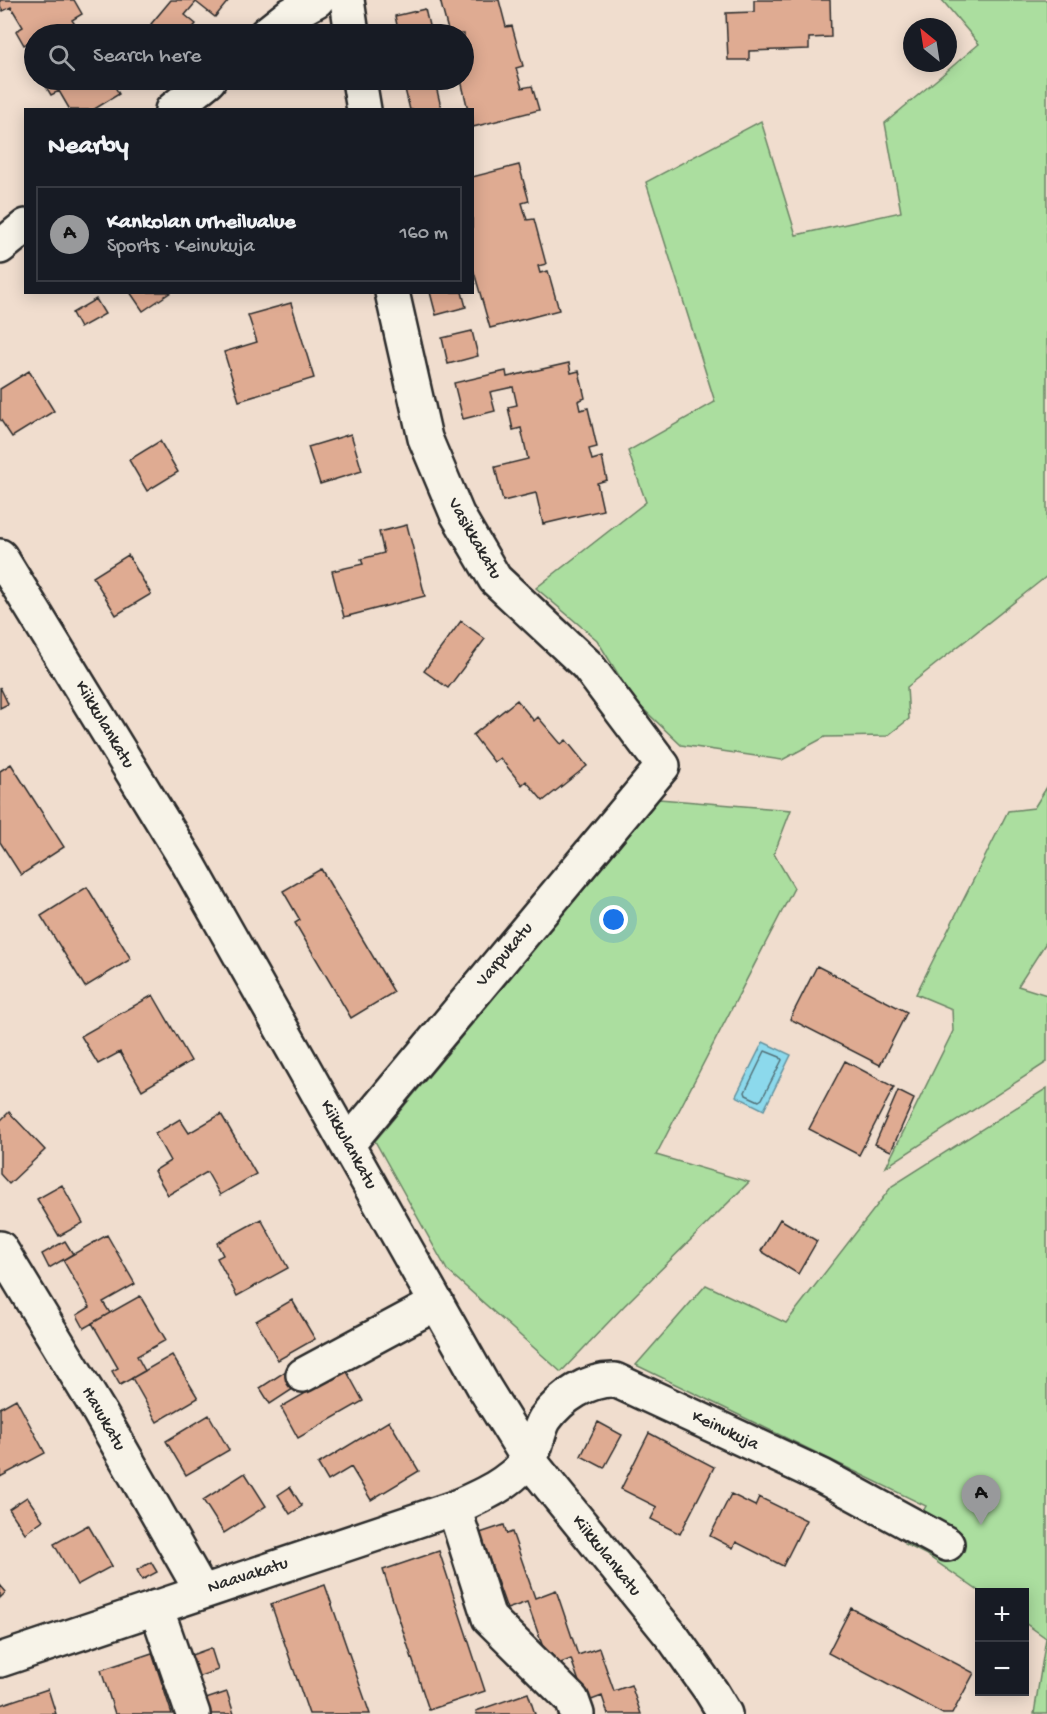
<!DOCTYPE html>
<meta charset="utf-8">
<style>
:root{--surface:#171b24;--page:#242831;--text:#f1f3f6;--muted:#9ea1a6;--line:#363941;--accent:#98999b}
body{margin:0;font-family:"Gochi Hand",sans-serif;background:var(--page);color:var(--text)}
.controls{position:absolute;right:18px;bottom:18px;display:grid;overflow:hidden;border-radius:0px;box-shadow:0 3px 15px #0003}
.controls button{width:54px;height:54px;display:grid;place-items:center;padding:0;border:0;border-bottom:2px solid var(--line);background:var(--surface);color:var(--text);font:30px sans-serif}
.compass{position:absolute;left:903px;top:18px;width:54px;height:54px;border-radius:50%;background:var(--surface);box-shadow:0 3px 15px #0003;rotate:330deg}
.you{position:absolute;left:614px;top:920px;width:21px;height:21px;margin:-15px;border:4px solid #fff;border-radius:50%;background:#1a73e8;box-shadow:0 0 0 9px #1a73e833}
.badge{display:grid;place-items:center;width:39px;height:39px;border-radius:50%;background:var(--accent);color:#111;font-size:20px;font-weight:700}
.pin{position:absolute;translate:-50% -50px;filter:drop-shadow(0 2px 3px #0008)}
.pin::after{content:'';position:absolute;top:32px;width:21px;height:18px;background:inherit;clip-path:polygon(0 0,100% 0,50% 100%)}
.list{margin:0;padding:0;list-style:none}
h2{display:flex;justify-content:space-between;align-items:center;height:78px;margin:0;padding:0 24px;font-size:26px}
h2 small{font-size:20px;font-weight:400;color:var(--muted)}
.list li{display:grid;grid-template-columns:39px 1fr auto;gap:18px;align-items:center;box-sizing:border-box;height:96px;margin:0 12px 12px;padding:0 12px;border:2px solid var(--line);border-radius:0px}
.list b{display:block;font-size:22px;white-space:nowrap}
.list p{margin:0;font-size:20px;white-space:nowrap;color:var(--muted)}
.list em{font-size:20px;font-style:normal;color:var(--muted)}
.icon{flex:none;width:33px;height:33px;fill:none;stroke:currentColor;stroke-width:2;stroke-linecap:round;stroke-linejoin:round}
.map{position:relative;flex:none;width:1047px;height:1714px;overflow:hidden}
.search{position:absolute;background:var(--surface);box-shadow:0 3px 15px #0003;left:24px;top:24px;width:450px;height:66px;display:flex;align-items:center;gap:15px;box-sizing:border-box;padding:0 21px;border-radius:33px;color:var(--muted);font-size:22px}
.panel{position:absolute;background:var(--surface);box-shadow:0 3px 15px #0003;left:24px;top:108px;width:450px;height:186px;border-radius:0px}
.map>svg:first-child{display:block}
.green{fill:#abde9f;stroke:#6b8465;stroke-width:1.5}
.water{fill:#8cd9ec;stroke:#65939f;stroke-width:1.5}
.lines{fill:none;stroke-linecap:round;stroke-linejoin:round}
.shore{stroke:#527178;stroke-width:1.5}
.building{fill:#dfab92;stroke:#2b2b2b;stroke-width:1.5}
.minor-casing{stroke:#2b2b2b;stroke-width:38}
.minor{stroke:#f7f3e8;stroke-width:33}
.labels{text-anchor:middle;dominant-baseline:central;stroke-width:4.5;stroke-linejoin:round;paint-order:stroke}
.street-label{font-size:18px;fill:#2b2b2b;stroke:#f7f3e8}
</style>
<div class="map">
<svg width="1047" height="1714" viewBox="0 0 1047 1714">
<rect width="100%" height="100%" fill="#f0ddce"/>
<filter id="ink" filterUnits="userSpaceOnUse"><feTurbulence type="fractalNoise" baseFrequency=".0167" numOctaves="2"/><feDisplacementMap in="SourceGraphic" scale="12" xChannelSelector="R" yChannelSelector="G"/><feConvolveMatrix kernelMatrix="1 2 1 2 8 2 1 2 1" color-interpolation-filters="sRGB"/></filter>
<g filter="url(#ink)">
<path class="green" d="M942,0H1047V576L907,687L909,719L887,736L825,737L782,760L681,745L634,700L597,640L536,588L646,502L628,451L715,402L646,182L761,121L796,235L901,212L885,123L979,44Z
M1047,787V941L1018,986L1047,995V1062L886,1167L953,1031L952,1009L916,994L1008,811L1034,808Z
M659,799L791,810L774,854L794,888L656,1155L749,1182L624,1306L561,1372L447,1270L375,1141Z
M1047,1088V1714H1034L1046,1638L1025,1623L1024,1592H980L925,1554L905,1544L926,1506L636,1365L706,1285L786,1323L892,1186Z"/>
<path class="water" d="M763,1042L791,1055L764,1110L736,1096Z"/>
<g class="lines">
<path class="shore" d="M765,1051L780,1057L782,1060L762,1099L759,1101L746,1095L745,1092Z"/>
</g>
<path class="building" d="M0,0H74L82,14L72,20L81,34H34V48L31,41L24,45L16,31L23,27L11,7L3,11L0,6Z
M171,0H229L215,17L196,2L185,15L196,24L187,34H164L151,24Z
M440,0H499L506,27L512,26L523,66L516,68L522,88L532,86L539,110L473,127L472,110H468L461,80H464V34H449Z
M754,0H830L831,37L809,38V49L749,51V60H728L726,13L754,12Z
M425,9L431,34H399L395,16Z
M42,80H111L119,94L93,110H70L59,91L51,95Z
M435,82L441,107L432,110H410L405,89Z
M519,165L529,201L522,203L527,220L534,219L546,264L538,266L540,273L548,271L559,310L490,328L472,265V177Z
M130,292H171L143,311Z
M430,292H462L466,307L436,315Z
M96,299L105,314L80,328L72,313Z
M291,303L314,378L239,401L224,352L257,342L248,315Z
M472,331L478,356L448,364L442,338Z
M569,363L571,373L579,371L585,398L578,401L580,410L588,408L597,447L589,449L592,460L602,457L607,480L597,483L603,510L543,524L536,493L503,501L495,467L528,459L521,428L513,430L508,407L517,405L513,387L490,392L495,411L463,419L454,383L506,371L507,377Z
M29,371L54,411L12,437L0,419V389Z
M351,434L362,471L320,484L308,447Z
M160,441L178,472L147,491L129,460Z
M407,525L425,596L344,617L332,571L363,564L361,559L384,553L379,532Z
M128,555L151,594L116,615L93,577Z
M461,621L485,639L448,688L424,671Z
M0,687L8,704L0,708Z
M517,700L534,721L538,717L561,744L566,740L587,766L543,801L526,781L522,785L500,758L494,762L473,735Z
M11,764L64,847L21,875L0,842V771Z
M321,869L394,992L351,1018L295,923L300,920L283,891Z
M87,887L131,959L85,987L41,916Z
M817,966L907,1012L880,1065L790,1019Z
M153,995L191,1061L142,1090L120,1052L98,1064L81,1036Z
M845,1061L894,1087L859,1155L809,1129Z
M898,1091L914,1099L891,1151L875,1144Z
M9,1112L45,1150L9,1184L0,1174V1121Z
M221,1114L256,1174L220,1195L207,1172L168,1195L154,1171L170,1161L155,1134L180,1119L189,1133Z
M62,1185L83,1223L59,1236L37,1199Z
M261,1219L288,1268L237,1296L217,1258L223,1255L217,1243Z
M780,1219L817,1241L798,1274L761,1251Z
M107,1235L135,1284L103,1302L110,1313L84,1328L77,1315L90,1307L63,1260Z
M65,1241L73,1254L49,1268L42,1254Z
M140,1296L166,1340L137,1356L145,1371L120,1385L112,1371L118,1368L92,1323Z
M292,1300L315,1339L278,1360L256,1321Z
M172,1355L198,1398L157,1422L132,1378Z
M289,1369L299,1385L270,1404L260,1388Z
M346,1370L363,1401L298,1438L281,1407Z
M16,1399L45,1453L0,1477V1408Z
M209,1415L229,1450L186,1475L166,1441Z
M389,1421L419,1471L371,1500L351,1467L328,1481L318,1464Z
M598,1422L622,1435L604,1468L581,1456Z
M649,1433L714,1467L680,1534L651,1519L657,1507L621,1489Z
M245,1473L266,1506L224,1533L203,1500Z
M290,1487L302,1506L290,1514L278,1495Z
M731,1494L755,1506L759,1497L806,1520L783,1566L736,1542L733,1548L710,1536Z
M27,1497L43,1520L25,1533L9,1509Z
M88,1525L112,1566L77,1585L54,1544Z
M504,1525L507,1534L512,1532L535,1598L556,1590L578,1655L599,1648L614,1691L631,1685L641,1714H608L602,1696L586,1702L571,1659L550,1667L527,1602L507,1609L480,1533Z
M439,1551L485,1691L429,1710L383,1570Z
M151,1562L157,1572L142,1580L137,1570Z
M0,1585L6,1592L0,1598Z
M325,1585L370,1714H309L271,1604Z
M851,1608L974,1673L952,1714H943L828,1653Z
M211,1648L218,1670L194,1678L186,1657Z
M152,1653L172,1714H115L101,1670Z
M48,1689L56,1714H0V1705Z
M227,1692L234,1714H207L203,1700Z
M528,1693L535,1714H477L476,1711Z"/>
<g class="lines">
<g class="minor-casing">
<path id="minor" d="M347,0L352,34
M266,34L290,15L317,0
M359,80L364,110
M172,110L209,80
M0,247L26,226
M0,556L188,863L485,1389L529,1460L674,1639L711,1691L725,1714
M348,1144L663,766L587,665L495,579L457,514L425,438L392,292
M0,1248L100,1413L202,1592
M303,1375L437,1303
M454,1508L489,1618L572,1700L577,1714
M156,1607L193,1714
M0,1660L454,1508C483,1495 505,1486 527,1462C537,1451 537,1432 545,1419C561,1397 588,1379 615,1380L822,1476L947,1544"/>
</g>
<use href="#minor" class="minor"/>
</g>
</g>
<g class="labels">
<g class="street-label">
<text transform="translate(474 539) rotate(60)">Vasikkakatu</text>
<text transform="translate(104 725) rotate(59)">Kiikkulankatu</text>
<text transform="translate(505 955) rotate(-50)">Varpukatu</text>
<text transform="translate(348 1145) rotate(61)">Kiikkulankatu</text>
<text transform="translate(103 1419) rotate(60)">Havukatu</text>
<text transform="translate(725 1431) rotate(25)">Keinukuja</text>
<text transform="translate(606 1556) rotate(51)">Kiikkulankatu</text>
<text transform="translate(248 1576) rotate(-18)">Naavakatu</text>
</g>
</g>
</svg>
<div class="controls">
<button>+</button>
<button>−</button>
</div>
<svg class="compass" viewBox="-18 -18 36 36"><path d="M0-13l5 13h-10z" fill="#e53935"/><path d="M0 13l5-13h-10z" fill="#9ea1a6"/></svg>
<div class="you"></div>
<div class="pin badge" style="left:981px;top:1525px">A</div>
<div class="search"><svg class="icon" aria-label="search" viewBox="0 0 24 24"><circle cx="10" cy="10" r="6"/><path d="M15 15l6 6"/></svg>Search here</div>
<section class="panel">
<h2>Nearby<small></small></h2>
<ul class="list">
<li><span class="badge">A</span><div><b>Kankolan urheilualue</b><p>Sports · Keinukuja</p></div><em>160 m</em></li>
</ul>
</section>
</div>
